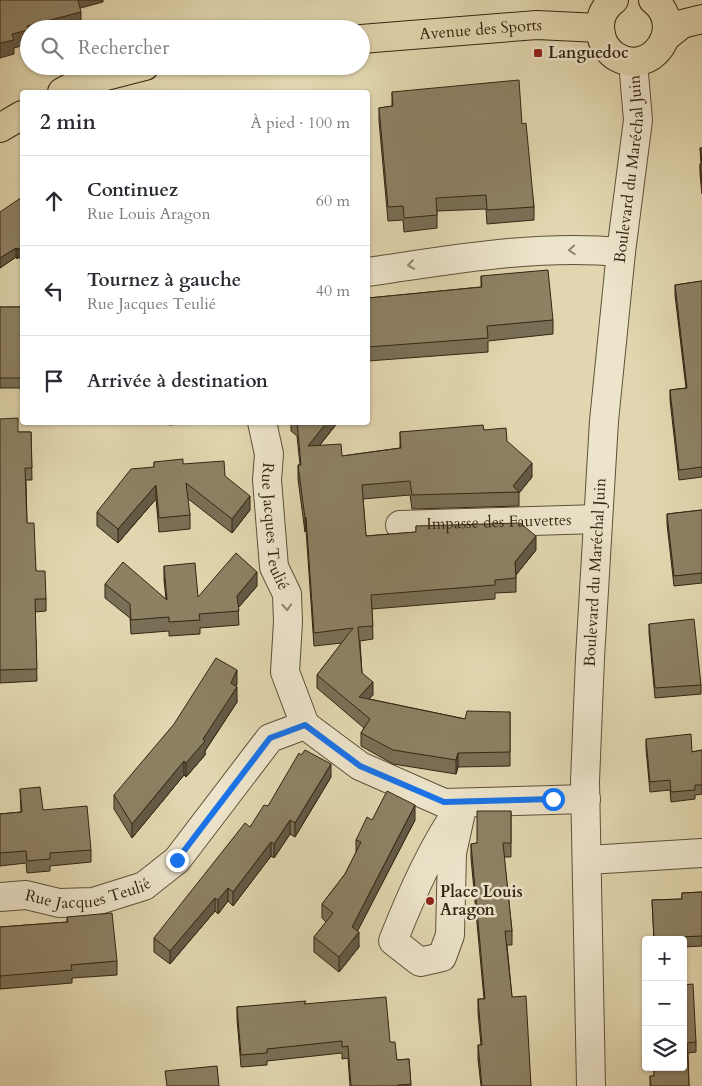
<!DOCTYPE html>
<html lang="fr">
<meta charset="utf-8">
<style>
:root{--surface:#fff;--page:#f7f7f7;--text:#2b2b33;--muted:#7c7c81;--line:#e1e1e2}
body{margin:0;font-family:Cardo,serif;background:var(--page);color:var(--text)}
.controls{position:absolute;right:15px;bottom:15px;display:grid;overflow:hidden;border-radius:5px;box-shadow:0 1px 4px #0004}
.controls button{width:45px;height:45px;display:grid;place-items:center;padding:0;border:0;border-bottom:1px solid var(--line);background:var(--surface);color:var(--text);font:25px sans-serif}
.stop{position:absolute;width:15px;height:15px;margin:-11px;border:4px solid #1a73e8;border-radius:50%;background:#fff}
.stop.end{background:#1a73e8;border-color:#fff;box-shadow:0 1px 5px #0008}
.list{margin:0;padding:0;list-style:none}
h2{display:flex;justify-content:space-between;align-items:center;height:65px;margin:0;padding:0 20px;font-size:21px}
h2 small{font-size:16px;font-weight:400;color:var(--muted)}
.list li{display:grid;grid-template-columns:32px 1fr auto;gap:15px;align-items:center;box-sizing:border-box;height:90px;padding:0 20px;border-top:1px solid var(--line)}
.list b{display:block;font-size:19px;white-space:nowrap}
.list p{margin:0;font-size:16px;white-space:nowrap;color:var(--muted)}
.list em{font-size:16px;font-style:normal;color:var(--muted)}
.icon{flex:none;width:28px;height:28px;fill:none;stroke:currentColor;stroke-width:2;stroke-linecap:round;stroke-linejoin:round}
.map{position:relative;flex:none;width:702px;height:1086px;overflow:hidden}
.search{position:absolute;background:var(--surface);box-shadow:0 1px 4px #0004;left:20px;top:20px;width:350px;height:55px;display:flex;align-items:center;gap:12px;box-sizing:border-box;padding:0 18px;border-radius:28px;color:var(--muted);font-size:19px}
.panel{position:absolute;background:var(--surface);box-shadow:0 1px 4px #0004;left:20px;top:90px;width:350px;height:335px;border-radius:5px}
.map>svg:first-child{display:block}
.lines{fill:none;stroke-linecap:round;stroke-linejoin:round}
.minor-casing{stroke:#5e5139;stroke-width:30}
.major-casing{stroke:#332512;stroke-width:30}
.minor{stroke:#ece4cb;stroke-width:28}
.major{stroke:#e1d6af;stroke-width:28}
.wall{fill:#796f56;stroke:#332512}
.shaded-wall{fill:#635a46;stroke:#332512}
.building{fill:#8d8164;stroke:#332512}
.oneway{stroke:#90846e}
.route{stroke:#1a73e8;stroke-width:6}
.poi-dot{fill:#8f2418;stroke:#ece4cb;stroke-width:2}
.labels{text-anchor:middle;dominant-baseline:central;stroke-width:5;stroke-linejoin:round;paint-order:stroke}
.street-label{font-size:16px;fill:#332512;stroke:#ece4cb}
.poi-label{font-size:16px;font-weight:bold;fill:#332512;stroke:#ece4cb;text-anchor:start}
</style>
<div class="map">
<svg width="702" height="1086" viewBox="0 0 702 1086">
<rect width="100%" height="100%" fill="#e1d6af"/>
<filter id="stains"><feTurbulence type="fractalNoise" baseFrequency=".004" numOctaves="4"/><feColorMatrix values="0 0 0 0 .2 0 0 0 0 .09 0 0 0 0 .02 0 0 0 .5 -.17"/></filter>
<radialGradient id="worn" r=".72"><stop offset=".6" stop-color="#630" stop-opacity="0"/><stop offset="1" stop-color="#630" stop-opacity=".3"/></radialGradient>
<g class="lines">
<g class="minor-casing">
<g id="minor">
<path d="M368,272C450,260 537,244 621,252"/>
<path id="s1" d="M262,422L269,454L267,480L274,567L287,594L288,622L285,672L305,725"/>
<path id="s2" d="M400,525L598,519"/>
<path d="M305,725L360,766L444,803L586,799"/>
<path d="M463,803L452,853L450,935L442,957L420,962L393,941C412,893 433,845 463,803Z"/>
<path d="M588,860L702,853"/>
<path id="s3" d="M0,897L26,895L59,903L93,902L144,886L177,860L270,738L305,725"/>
<path id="s4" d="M591,1086L585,781L590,658L604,421L621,252L638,120L633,62"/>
</g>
</g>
<g class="major-casing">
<g id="major">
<path d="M614,0C603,8 598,21 601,34C602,43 607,50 615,56C652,79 687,26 653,0"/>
<path d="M667,36L682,24L702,19"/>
<path id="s5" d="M361,39L537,25L599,28"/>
<path d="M62,92L79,83L145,66"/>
<path d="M0,128L22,115"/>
</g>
</g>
<use href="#minor" class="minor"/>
<use href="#major" class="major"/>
</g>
<path class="wall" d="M392,92L522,124L534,207V220L487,224L486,209L437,211V228L404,232L403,220L388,221L379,121V108L392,106Z
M700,148H702V194L700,174V164H701Z
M22,197V262L19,257L17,259L16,257L0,268Z
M481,276L553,320V334L488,341V352L368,361V298L481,287Z
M702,281V477L679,480L670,400V390L686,388L675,295V285Z
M0,307H22V388H0Z
M0,419L18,432H31L32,480H26L27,523L36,571L46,599V611L35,612L37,681L0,683Z
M169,422H204L169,425Z
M291,422H338L320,445L342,456L400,448V432L484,430L507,441L532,477L519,493V506L412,509L410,495L363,499L366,536L416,532V526L536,550L516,575V592L495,593V599L372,609L373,639L360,641L362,673L373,695L369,699L465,719L510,712V766L458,767L456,774L393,764L361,746V733L364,728L317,688V675L342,643L314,646L306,530L305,532L298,479V465H300L297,436L291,431Z
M154,462L183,464L225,476L250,510L232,533L187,498L190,515V529L159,532L156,499L118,543L97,526V512L154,467Z
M702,510V583L674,586L667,524V514Z
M164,566L198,597L257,586L238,608L239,625L200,628V634L169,636V631L131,634L130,618L105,598V584L166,599L164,580Z
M649,624L701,685V694L655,698L649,633Z
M237,684L236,686L237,702L205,751V755L186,777L184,775L132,838L114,809V795Z
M646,739L692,752L702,750V794L695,795V799L671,802L670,790L650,792L646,749Z
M331,777L295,837L290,834L274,858L271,856L233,906L228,901L218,914L215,911L170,964L154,952V938L268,806Z
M20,789L43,810L91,850V862L50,866V871L27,873L26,863L0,866V814L21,812Z
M511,811V857H504L512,931V945H507L512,997L531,1086H481L478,1059V1045H481L478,1013V999H484L471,858V844L477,843Z
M372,820H415L357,931L359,947L339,972L314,952V937L326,922L322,918V904L345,874L356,853V840Z
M702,892V946L683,947V940H654L652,900L682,899V893Z
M67,917L117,961V975L72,978V983L0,989V927L67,922Z
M683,985L696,1042V1052L688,1053L689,1086H650V1076H654V1067H683Z
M306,1004L390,1042L397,1060L409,1059L411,1086H350L348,1058L342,1059V1053L267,1061V1065L241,1067L237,1019V1007Z"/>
<path class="shaded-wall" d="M77,0H103V2L77,9Z
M81,12V26L72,29H29V40H28V44L14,48V54L0,58V43L12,34L27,26Z
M16,248V257L0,268V258Z
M19,248V257L17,259V249Z
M327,422H338L308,460V446Z
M532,463V477L519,493L513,486Z
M156,485V499L118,543V529Z
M250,496V510L232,533V519Z
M306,517V530L305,532V518Z
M536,536V550L515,576V562Z
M257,572V586L237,609V596Z
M237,670V684L232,695L237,687V702L205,751V755L186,777V763L203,739Z
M373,682V695L359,710V697Z
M458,753V767L456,774V760Z
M184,761V775L132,838V824Z
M331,764V777L295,837V823Z
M415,805V820L353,940L359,932V947L339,972V957L352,927Z
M290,820V834L274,858V844Z
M271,842V856L233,906V892Z
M228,888V901L218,914V900Z
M215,898V911L170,964V951Z"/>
<path class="building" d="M0,0H78L81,12L27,26L28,30L12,34L14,40L0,43Z
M519,80L522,124L526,123L534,207L487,210L486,195L436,198L437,215L404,218L403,206L388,207L379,108L393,106L392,92Z
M700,148H702V162Z
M700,164H702V185Z
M22,197V253L19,248L17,249L16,248L0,258V212Z
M548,270L553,320L487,326L488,338L368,347V298L482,287L481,276Z
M702,281V467L679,470L670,390L687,388L675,285Z
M0,307H22V378H0Z
M18,418V432H31L32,468H25L27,523H34L36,571H45L46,599H35L37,669L0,670V419Z
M297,422H327L308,446L341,444L342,456L401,448L400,432L483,425L484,430L506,428L507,441L532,463L513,486L519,492L412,495L410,481L362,485L366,536L416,532V526L520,523L536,536L515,562L516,578L495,580V585L371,595L373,626L358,627L362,673L373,682L359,697L465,719L467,711L510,712V752L458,753L456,760L393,750L361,733L370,719L317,675L353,628L314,633L306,517L305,518L298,465H301Z
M183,459V464L224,461L225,476L250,496L232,519L186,483L190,515L159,518L156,485L118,529L97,512L131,469L154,467V462Z
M702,510V573L674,576L667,514Z
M236,553L257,572L237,596L239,611L199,614L200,620L169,622V617L131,620L130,604L105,584L123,562L167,600L164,566L195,563L198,597Z
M694,619L701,685L655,688L649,624Z
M216,658L237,670L231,683L237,687L203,739L205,741L186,763L184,761L132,824L114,795L174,724Z
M691,734L692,752L702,750V785H695V790L671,792L670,780L650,782L646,739Z
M305,750L331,764L295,823L290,820L274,844L271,842L233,892L228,888L218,900L215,898L170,951L154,938L245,823L250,827L264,805L268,806L299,753L301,755Z
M40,787L43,810L87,806L91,850L50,853V859L27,861L26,851L0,853V814L22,812L20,789Z
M387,791L415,805L352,927L359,932L339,957L314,937L333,913L322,904L345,874L361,842L356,840L367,817L372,820Z
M477,811H511V843H503L512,931H505L512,997L526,996L531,1086H482L478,1045H482L478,999H485L471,844L477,843Z
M702,892V936L654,938L652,900L682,899V893Z
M112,913L117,961L71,965L72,970L0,976V927L68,922L67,917Z
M693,984L696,1042L687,1043L689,1086H651L650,1076H654V1067H683V985Z
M386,997L390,1042H395L397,1060L409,1059L411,1084L398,1085V1086H351L348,1046L342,1047V1041L267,1049V1053L241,1055L237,1007L306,1001L304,1004Z
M217,1066L219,1086H167L165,1071Z"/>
<defs><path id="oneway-chevron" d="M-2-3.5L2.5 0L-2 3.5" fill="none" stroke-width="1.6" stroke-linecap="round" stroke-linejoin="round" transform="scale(1.25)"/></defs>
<g class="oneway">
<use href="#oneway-chevron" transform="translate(572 250) rotate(176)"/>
<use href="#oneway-chevron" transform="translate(411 265) rotate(171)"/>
<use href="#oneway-chevron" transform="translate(287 607) rotate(87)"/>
</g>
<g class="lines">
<path class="route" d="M177,860L270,738L305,725L360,766L444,802L553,799"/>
</g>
<g class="poi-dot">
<rect x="533" y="48" width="10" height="10" rx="2.5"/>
<circle cx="430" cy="901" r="5"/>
</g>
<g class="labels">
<g class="street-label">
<text stroke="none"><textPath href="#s5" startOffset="120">Avenue des Sports</textPath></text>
<text stroke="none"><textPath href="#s4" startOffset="919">Boulevard du Maréchal Juin</textPath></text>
<text stroke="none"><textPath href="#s2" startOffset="99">Impasse des Fauvettes</textPath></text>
<text stroke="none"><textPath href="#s1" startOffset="106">Rue Jacques Teulié</textPath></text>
<text stroke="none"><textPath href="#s4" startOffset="514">Boulevard du Maréchal Juin</textPath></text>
<text stroke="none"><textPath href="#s3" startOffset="90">Rue Jacques Teulié</textPath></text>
</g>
<g class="poi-label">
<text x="548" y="53">Languedoc</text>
<text x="440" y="892">Place Louis<tspan x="440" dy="18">Aragon</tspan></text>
</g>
</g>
<rect width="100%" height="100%" filter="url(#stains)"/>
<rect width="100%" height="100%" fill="url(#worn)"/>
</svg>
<div class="controls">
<button>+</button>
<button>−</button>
<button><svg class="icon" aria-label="layers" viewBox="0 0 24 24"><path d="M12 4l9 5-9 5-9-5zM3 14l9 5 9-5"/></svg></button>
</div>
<div class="stop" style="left:553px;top:799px"></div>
<div class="stop end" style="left:177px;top:860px"></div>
<div class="search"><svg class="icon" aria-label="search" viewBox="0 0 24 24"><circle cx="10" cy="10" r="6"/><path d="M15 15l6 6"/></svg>Rechercher</div>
<section class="panel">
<h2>2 min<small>À pied · 100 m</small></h2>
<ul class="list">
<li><svg class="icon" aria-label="ahead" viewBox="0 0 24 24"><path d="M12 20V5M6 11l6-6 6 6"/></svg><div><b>Continuez</b><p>Rue Louis Aragon</p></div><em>60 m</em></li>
<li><svg class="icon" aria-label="left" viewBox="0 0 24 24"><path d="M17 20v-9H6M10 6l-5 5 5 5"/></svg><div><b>Tournez à gauche</b><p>Rue Jacques Teulié</p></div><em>40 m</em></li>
<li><svg class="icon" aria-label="arrive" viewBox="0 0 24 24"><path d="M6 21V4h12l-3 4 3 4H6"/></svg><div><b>Arrivée à destination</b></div></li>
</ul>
</section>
</div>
